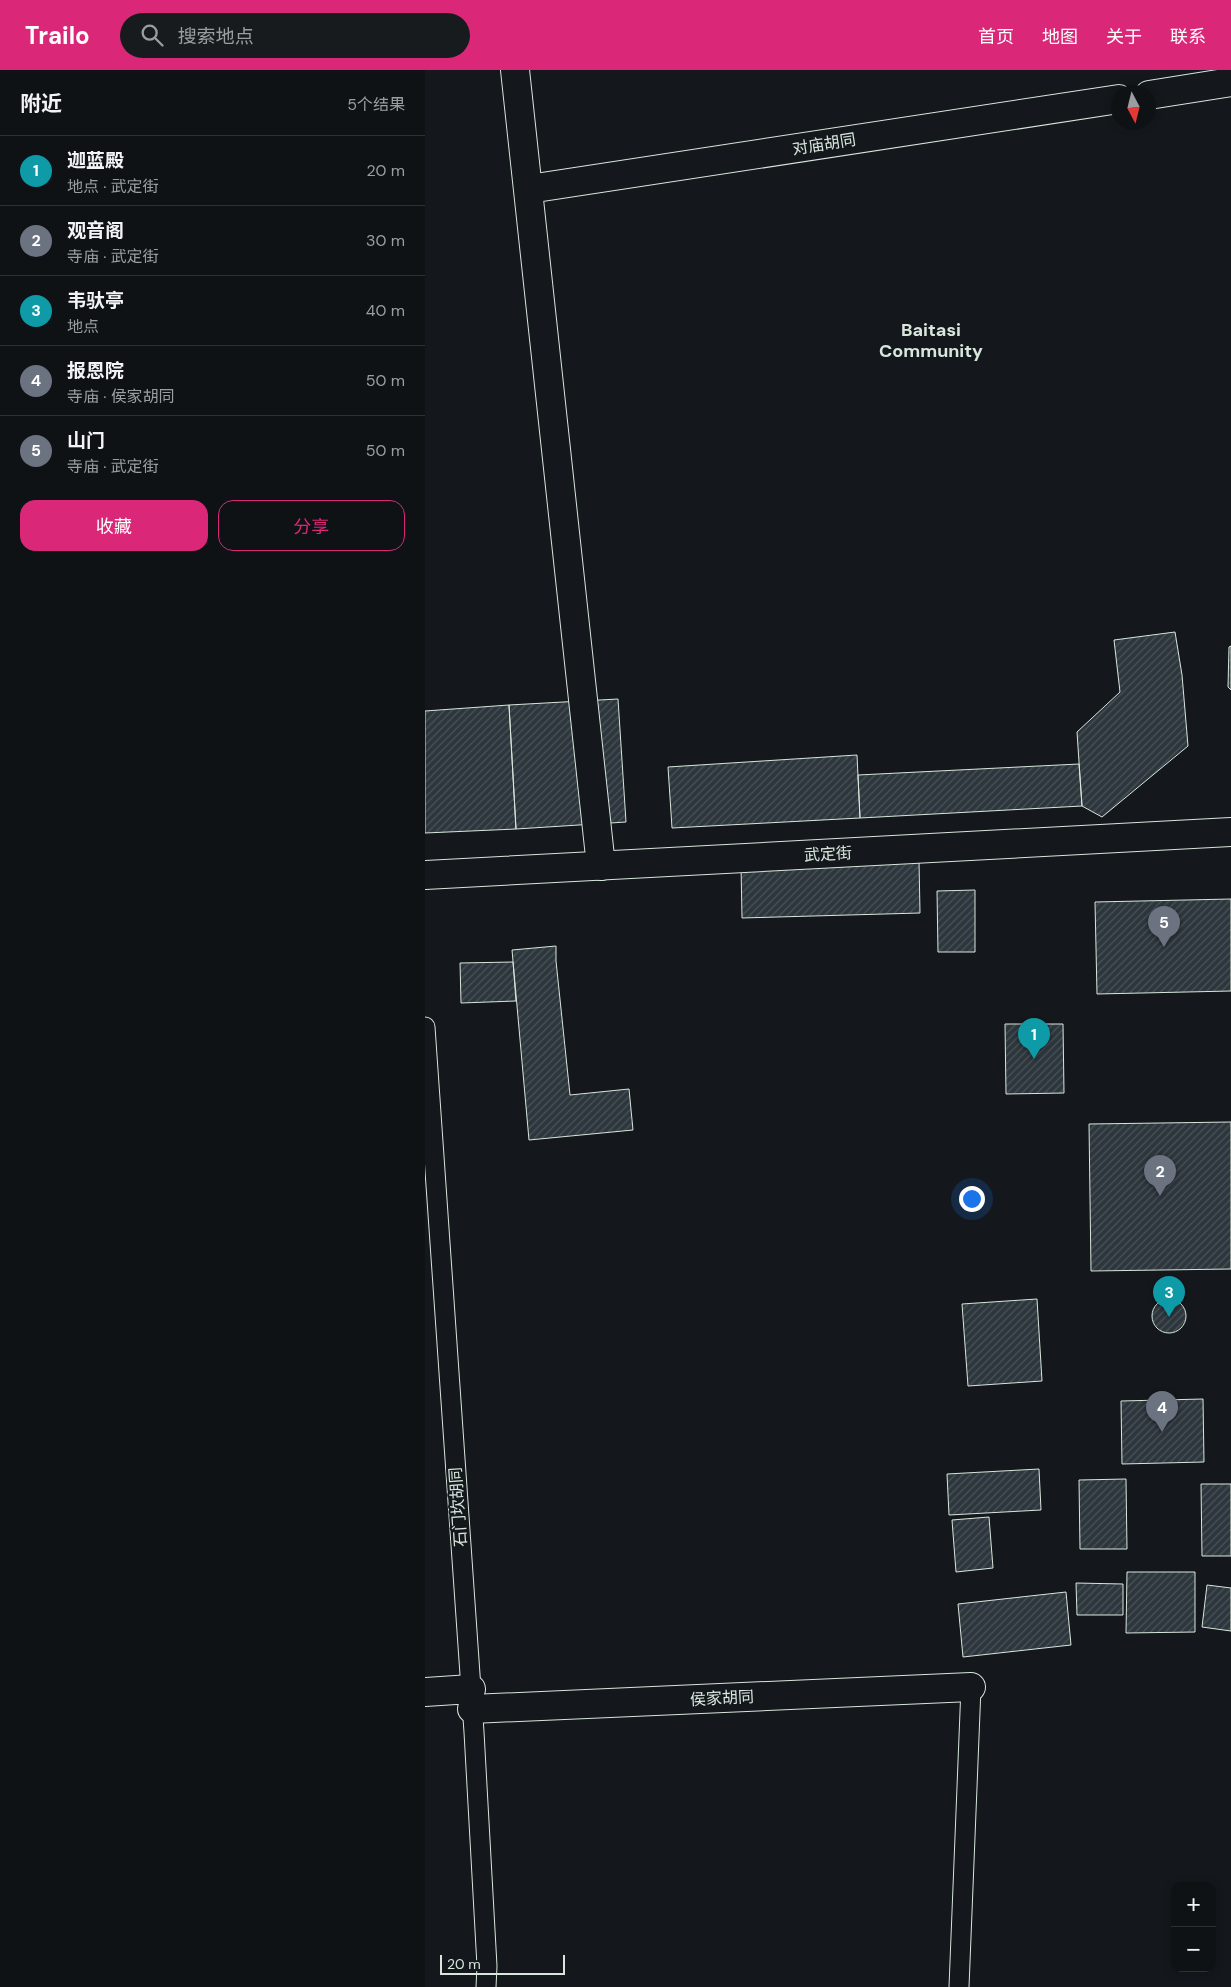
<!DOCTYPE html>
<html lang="zh">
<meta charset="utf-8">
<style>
:root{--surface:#0f1215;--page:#181b1e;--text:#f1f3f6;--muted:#9b9ea0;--line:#2f3234;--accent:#db2777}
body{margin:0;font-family:"DM Sans","Noto Sans SC",sans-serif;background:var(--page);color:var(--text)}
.controls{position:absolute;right:15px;bottom:15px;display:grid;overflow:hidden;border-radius:10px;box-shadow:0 2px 8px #0003}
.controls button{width:45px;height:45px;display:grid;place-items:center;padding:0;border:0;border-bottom:1px solid var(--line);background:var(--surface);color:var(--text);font:25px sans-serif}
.compass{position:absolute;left:686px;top:15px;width:45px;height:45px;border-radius:50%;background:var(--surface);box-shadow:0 2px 8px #0003;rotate:173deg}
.scale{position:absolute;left:15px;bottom:12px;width:125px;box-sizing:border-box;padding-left:5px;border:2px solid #d8e6dc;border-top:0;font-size:14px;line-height:18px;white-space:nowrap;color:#d8e6dc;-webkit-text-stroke:4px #14181c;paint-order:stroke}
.you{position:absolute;left:546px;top:1128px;width:18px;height:18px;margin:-12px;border:4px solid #fff;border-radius:50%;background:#1a73e8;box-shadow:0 0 0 8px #1a73e833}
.badge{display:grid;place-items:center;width:32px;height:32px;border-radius:50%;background:var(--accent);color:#fff;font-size:16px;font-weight:700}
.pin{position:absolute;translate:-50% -41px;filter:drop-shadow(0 1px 2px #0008)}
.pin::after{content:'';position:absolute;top:26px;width:18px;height:15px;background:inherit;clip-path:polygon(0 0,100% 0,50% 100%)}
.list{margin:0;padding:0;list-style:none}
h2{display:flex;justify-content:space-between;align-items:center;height:65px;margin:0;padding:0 20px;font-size:21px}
h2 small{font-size:16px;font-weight:400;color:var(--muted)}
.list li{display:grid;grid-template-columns:32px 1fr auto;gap:15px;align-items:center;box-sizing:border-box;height:70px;padding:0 20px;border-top:1px solid var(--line)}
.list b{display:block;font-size:19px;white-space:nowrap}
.list p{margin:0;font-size:16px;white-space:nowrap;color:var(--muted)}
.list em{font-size:16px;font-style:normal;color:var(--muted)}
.actions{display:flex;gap:10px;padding:15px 20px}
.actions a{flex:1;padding:11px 0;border:1px solid var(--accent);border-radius:15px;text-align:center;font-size:18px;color:var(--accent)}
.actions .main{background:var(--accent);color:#fff}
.icon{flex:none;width:28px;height:28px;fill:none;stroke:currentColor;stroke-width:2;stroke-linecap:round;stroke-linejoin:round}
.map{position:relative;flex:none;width:806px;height:1917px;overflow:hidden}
header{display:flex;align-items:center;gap:30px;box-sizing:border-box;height:70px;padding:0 25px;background:var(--accent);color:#fff}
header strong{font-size:24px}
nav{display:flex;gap:28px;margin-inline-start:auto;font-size:18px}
.search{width:350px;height:45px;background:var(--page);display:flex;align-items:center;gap:12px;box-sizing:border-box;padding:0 18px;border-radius:28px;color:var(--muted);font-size:19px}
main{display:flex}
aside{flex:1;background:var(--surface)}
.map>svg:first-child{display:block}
.building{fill:url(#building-hatch);stroke:#d8e6dc}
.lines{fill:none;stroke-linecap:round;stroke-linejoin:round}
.service-casing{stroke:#d8e6dc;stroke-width:21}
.pedestrian-casing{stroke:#d8e6dc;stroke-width:30}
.minor-casing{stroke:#d8e6dc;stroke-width:30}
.service{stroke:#14181c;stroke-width:19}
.pedestrian{stroke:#14181c;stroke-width:28}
.minor{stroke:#14181c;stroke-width:28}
.labels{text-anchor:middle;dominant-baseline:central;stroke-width:4;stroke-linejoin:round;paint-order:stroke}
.street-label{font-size:16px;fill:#d8e6dc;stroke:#14181c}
.neighbourhood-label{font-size:18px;font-weight:bold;fill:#d8e6dc;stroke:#14181c}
</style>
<header>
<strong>Trailo</strong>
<div class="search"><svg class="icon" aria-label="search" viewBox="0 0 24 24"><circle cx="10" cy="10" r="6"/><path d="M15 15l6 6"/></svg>搜索地点</div>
<nav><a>首页</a><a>地图</a><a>关于</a><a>联系</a></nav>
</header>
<main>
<aside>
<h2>附近<small>5个结果</small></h2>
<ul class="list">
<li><span class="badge" style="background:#0f9aa8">1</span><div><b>迦蓝殿</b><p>地点 · 武定街</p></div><em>20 m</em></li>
<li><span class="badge" style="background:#6b7280">2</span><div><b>观音阁</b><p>寺庙 · 武定街</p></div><em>30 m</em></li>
<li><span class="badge" style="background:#0f9aa8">3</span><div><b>韦驮亭</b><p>地点</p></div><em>40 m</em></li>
<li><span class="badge" style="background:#6b7280">4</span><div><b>报恩院</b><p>寺庙 · 侯家胡同</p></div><em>50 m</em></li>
<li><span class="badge" style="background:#6b7280">5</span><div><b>山门</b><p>寺庙 · 武定街</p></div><em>50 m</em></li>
</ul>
<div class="actions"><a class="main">收藏</a><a>分享</a></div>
</aside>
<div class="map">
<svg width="806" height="1917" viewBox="0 0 806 1917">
<defs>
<pattern id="building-hatch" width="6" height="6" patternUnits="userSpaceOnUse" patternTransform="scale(1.25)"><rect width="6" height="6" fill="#2c363c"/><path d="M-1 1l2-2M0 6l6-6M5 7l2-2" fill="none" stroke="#4a5358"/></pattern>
</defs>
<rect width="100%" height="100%" fill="#14181c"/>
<path class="building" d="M750,562L757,605L763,676L677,747L657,736L652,662L695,622L689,570Z
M806,576V620L803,617L804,577Z
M193,629L201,752L91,759L84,635Z
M84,635L91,759L0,763V641Z
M432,685L435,748L247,758L243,697Z
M654,694L657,736L435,748L433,705Z
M494,791L495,843L317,848L316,795Z
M550,820V882H513L512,821Z
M806,829V921L672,924L670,832Z
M131,876V891L145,1025L204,1019L208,1060L104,1070L87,880Z
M88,892L91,931L36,933L35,893Z
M580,954H638L639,1023L581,1024Z
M806,1052V1199L666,1201L664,1054Z
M612,1229L617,1311L543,1316L537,1234Z
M727 1246a17 17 0 1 1 34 0a17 17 0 1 1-34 0Z
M778,1329L779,1392L697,1394L696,1331Z
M614,1399L616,1440L524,1445L522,1404Z
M701,1409L702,1479H655L654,1410Z
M776,1414H806V1486H777Z
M564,1447L568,1498L531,1502L527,1450Z
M702,1502H770V1562L701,1563Z
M651,1513L698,1514V1545H652Z
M782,1515L806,1518V1561L777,1557Z
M641,1522L646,1575L538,1587L533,1534Z"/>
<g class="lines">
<g class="service-casing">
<path id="service" d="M0,957L49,1662L62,1896L61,1917
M534,1917L546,1617"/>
</g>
<g class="pedestrian-casing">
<path id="pedestrian" d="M0,805L806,762"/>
</g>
<g class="minor-casing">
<path id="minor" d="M90,0L176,796
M724,25L806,12
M104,119L694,29
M0,1622L46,1619
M47,1639L546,1617"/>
</g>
<use href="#service" class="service"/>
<use href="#pedestrian" class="pedestrian"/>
<use href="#minor" class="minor"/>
</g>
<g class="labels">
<g class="street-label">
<text transform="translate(399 74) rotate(-9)">对庙胡同</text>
<text transform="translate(403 784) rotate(-3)">武定街</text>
<text transform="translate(33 1437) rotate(-94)">石门坎胡同</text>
<text transform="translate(297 1628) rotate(-3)">侯家胡同</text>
</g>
<g class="neighbourhood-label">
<text x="506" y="260">Baitasi<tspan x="506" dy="21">Community</tspan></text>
</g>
</g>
</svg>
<div class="controls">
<button>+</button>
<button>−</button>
</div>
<svg class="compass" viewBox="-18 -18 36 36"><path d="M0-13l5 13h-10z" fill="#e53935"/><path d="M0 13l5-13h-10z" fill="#9b9ea0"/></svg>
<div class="scale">20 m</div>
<div class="you"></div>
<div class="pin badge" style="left:609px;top:989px;background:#0f9aa8">1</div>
<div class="pin badge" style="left:735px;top:1126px;background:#6b7280">2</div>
<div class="pin badge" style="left:744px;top:1247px;background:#0f9aa8">3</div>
<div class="pin badge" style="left:737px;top:1362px;background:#6b7280">4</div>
<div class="pin badge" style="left:739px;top:877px;background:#6b7280">5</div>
</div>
</main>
